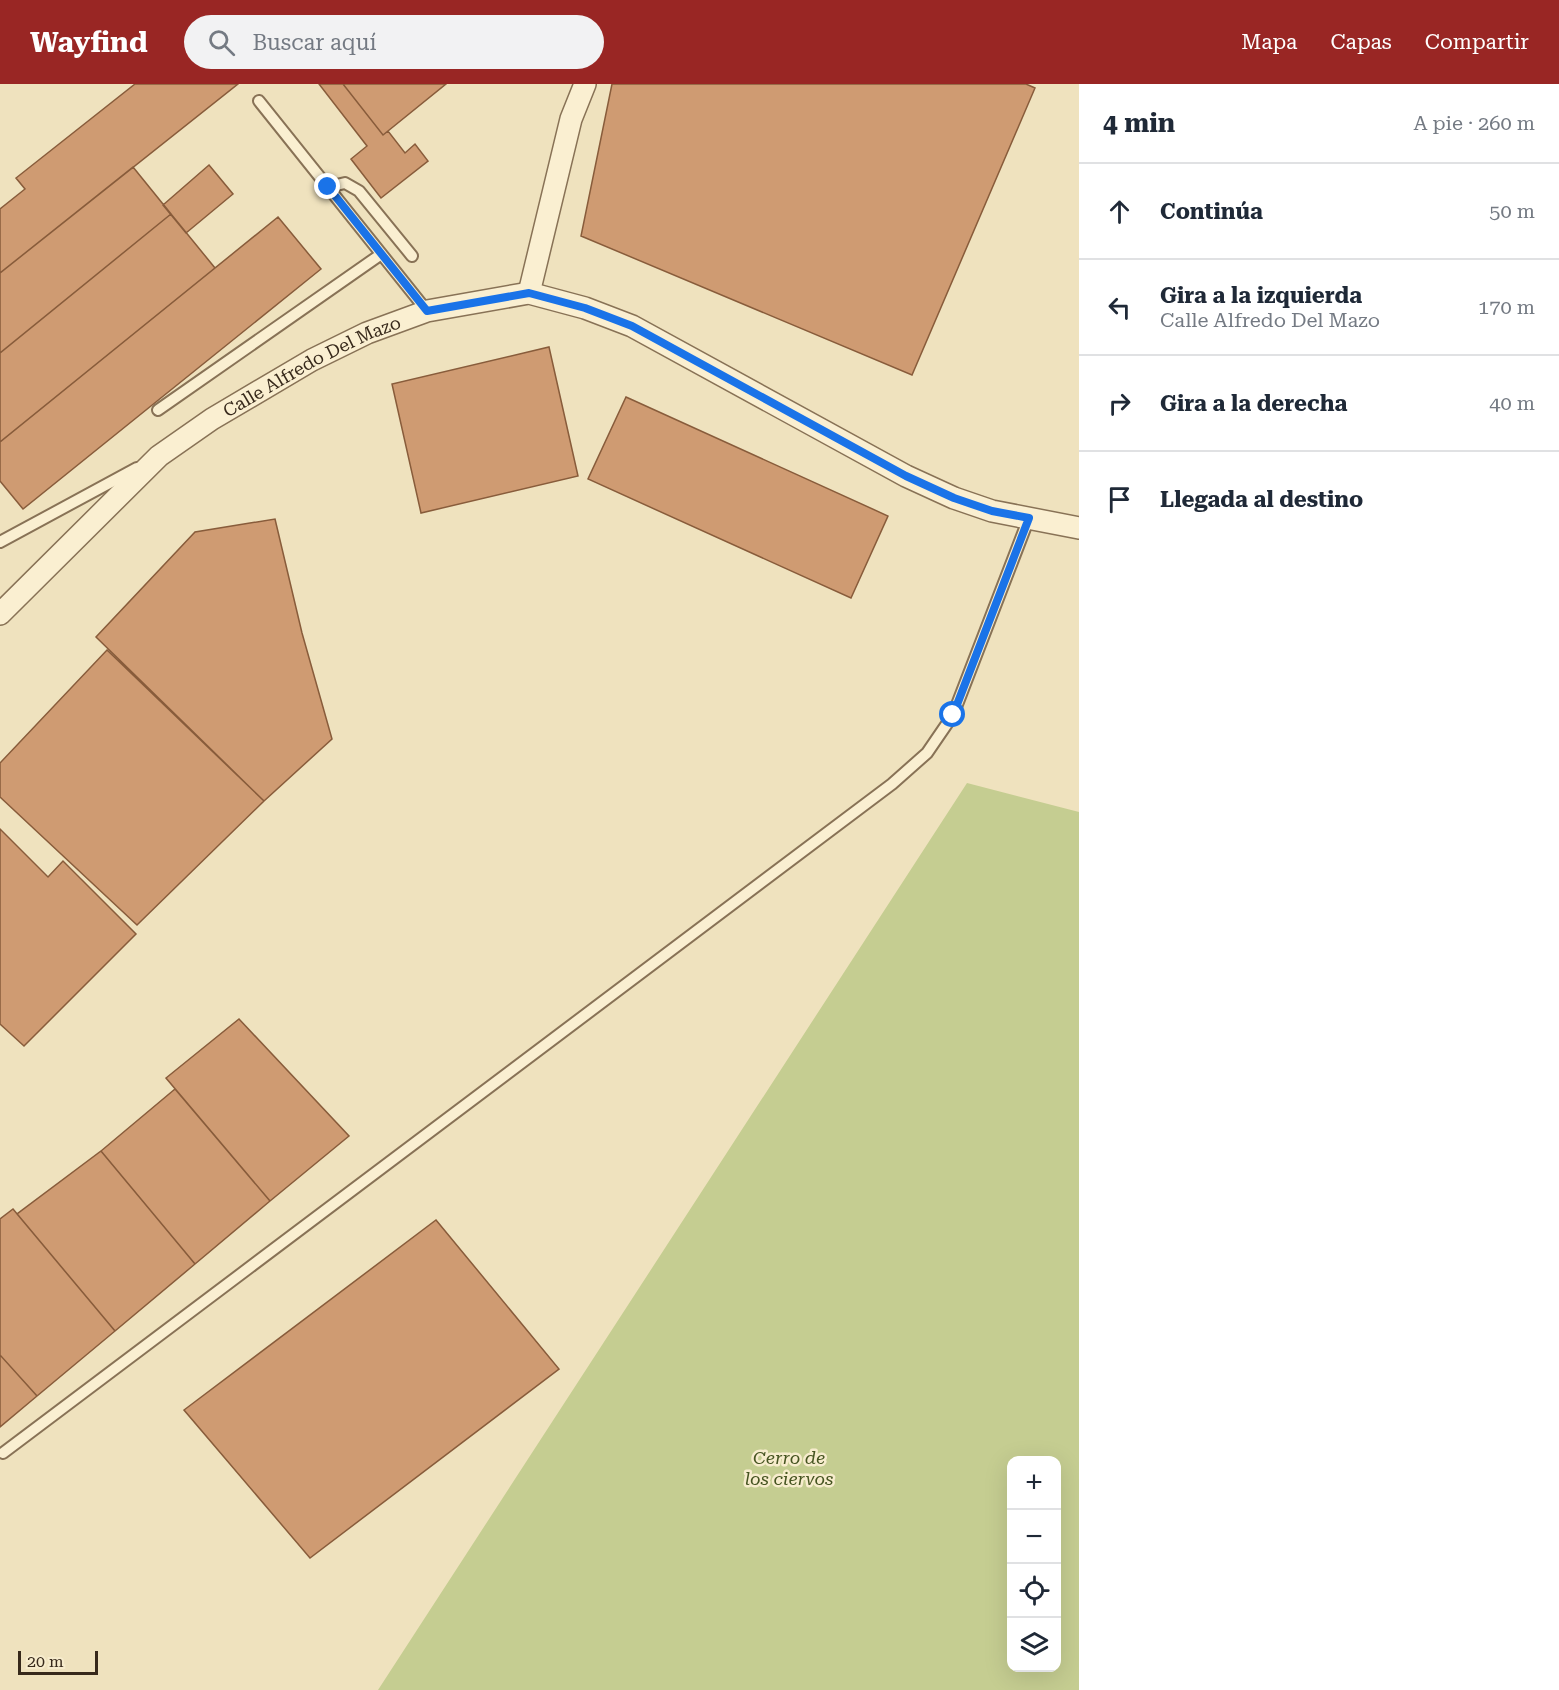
<!DOCTYPE html>
<html lang="es">
<meta charset="utf-8">
<style>
:root{--surface:#fff;--page:#f2f2f3;--text:#1f2937;--muted:#747a83;--line:#e0e1e3;--accent:#992624}
body{margin:0;font-family:"Roboto Serif",serif;background:var(--page);color:var(--text)}
.controls{position:absolute;right:18px;bottom:18px;display:grid;overflow:hidden;border-radius:12px;box-shadow:0 6px 24px #0002}
.controls button{width:54px;height:54px;display:grid;place-items:center;padding:0;border:0;border-bottom:2px solid var(--line);background:var(--surface);color:var(--text);font:30px sans-serif}
.scale{position:absolute;left:18px;bottom:15px;width:80px;box-sizing:border-box;padding-left:6px;border:3px solid #37291b;border-top:0;font-size:16px;line-height:21px;white-space:nowrap;color:#37291b;-webkit-text-stroke:4px #f7eccd;paint-order:stroke}
.stop{position:absolute;width:18px;height:18px;margin:-14px;border:4px solid #1a73e8;border-radius:50%;background:#fff}
.stop.end{background:#1a73e8;border-color:#fff;box-shadow:0 2px 6px #0008}
.list{margin:0;padding:0;list-style:none}
h2{display:flex;justify-content:space-between;align-items:center;height:78px;margin:0;padding:0 24px;font-size:26px}
h2 small{font-size:20px;font-weight:400;color:var(--muted)}
.list li{display:grid;grid-template-columns:39px 1fr auto;gap:18px;align-items:center;box-sizing:border-box;height:96px;padding:0 24px;border-top:2px solid var(--line)}
.list b{display:block;font-size:22px;white-space:nowrap}
.list p{margin:0;font-size:20px;white-space:nowrap;color:var(--muted)}
.list em{font-size:20px;font-style:normal;color:var(--muted)}
.icon{flex:none;width:33px;height:33px;fill:none;stroke:currentColor;stroke-width:2;stroke-linecap:round;stroke-linejoin:round}
.map{position:relative;flex:none;width:1079px;height:1606px;overflow:hidden}
header{display:flex;align-items:center;gap:36px;box-sizing:border-box;height:84px;padding:0 30px;background:var(--accent);color:#fff}
header strong{font-size:28px}
nav{display:flex;gap:33px;margin-inline-start:auto;font-size:21px}
.search{width:420px;height:54px;background:var(--page);display:flex;align-items:center;gap:15px;box-sizing:border-box;padding:0 21px;border-radius:33px;color:var(--muted);font-size:22px}
main{display:flex}
aside{flex:1;background:var(--surface)}
.map>svg:first-child{display:block}
.green{fill:#c5cd91;fill-rule:evenodd}
.building{fill:#cf9b72;stroke:#885c3b;stroke-width:1.5}
.lines{fill:none;stroke-linecap:round;stroke-linejoin:round}
.lane-casing{stroke:#887256;stroke-width:14}
.street-casing{stroke:#887256;stroke-width:24}
.lane{stroke:#faefd1;stroke-width:10}
.street{stroke:#faefd1;stroke-width:21}
.route{stroke:#1a73e8;stroke-width:8}
.labels{text-anchor:middle;dominant-baseline:central;stroke-width:5;stroke-linejoin:round;paint-order:stroke}
.street-label{font-size:18px;fill:#37291b;stroke:#f7eccd}
.park-label{font-size:18px;font-style:italic;fill:#465421;stroke:#f7eccd}
</style>
<header>
<strong>Wayfind</strong>
<div class="search"><svg class="icon" aria-label="search" viewBox="0 0 24 24"><circle cx="10" cy="10" r="6"/><path d="M15 15l6 6"/></svg>Buscar aquí</div>
<nav><a>Mapa</a><a>Capas</a><a>Compartir</a></nav>
</header>
<main>
<div class="map">
<svg width="1079" height="1606" viewBox="0 0 1079 1606">
<rect width="100%" height="100%" fill="#efe2be"/>
<path class="green" d="M967,699L1079,728V1606H378ZM1011,1376H1056V1584H1011Z"/>
<path class="building" d="M135,0H238L0,189V125L25,105L16,94Z
M319,0H343L383,51L388,47L405,69L415,60L428,77L381,114L351,75L367,62Z
M343,0H446L383,51Z
M612,0H1026L1035,4L912,291L581,152Z
M209,81L233,110L186,149L163,121Z
M133,83L171,130L0,269V189Z
M171,130L215,184L0,358V269Z
M278,133L321,185L23,425L0,397V358Z
M549,263L578,392L421,429L392,300Z
M626,313L888,432L851,514L588,395Z
M275,435L302,549L332,655L264,717L96,553L195,448Z
M107,566L264,717L137,841L0,713V679Z
M0,745L48,793L63,777L136,850L24,962L0,940Z
M239,935L349,1052L270,1117L166,994Z
M175,1005L270,1117L195,1180L101,1067Z
M101,1067L195,1180L115,1247L17,1130Z
M13,1125L115,1247L37,1312L0,1271V1135Z
M436,1136L559,1285L310,1474L184,1326Z
M0,1271L37,1312L0,1343Z"/>
<g class="lines">
<g class="lane-casing">
<path id="lane" d="M259,17L427,227
M328,103L345,99L359,107L412,172
M158,326L380,171
M0,458L137,384
M3,1369L892,700L927,669L953,631L1029,434"/>
</g>
<g class="street-casing">
<g id="street">
<path d="M529,209L571,35L585,0"/>
<path id="s1" d="M0,530L159,372L212,335L312,276L367,249L427,227L529,209L585,224L632,242L906,392L954,414L992,427L1079,444"/>
</g>
</g>
<use href="#lane" class="lane"/>
<use href="#street" class="street"/>
</g>
<g class="lines">
<path class="route" d="M328,103L427,227L529,209L585,224L632,242L906,392L954,414L992,427L1029,434L953,631"/>
</g>
<g class="labels">
<g class="street-label">
<text stroke="none"><textPath href="#s1" startOffset="402">Calle Alfredo Del Mazo</textPath></text>
</g>
<g class="park-label">
<text x="789" y="1373">Cerro de<tspan x="789" dy="21">los ciervos</tspan></text>
</g>
</g>
</svg>
<div class="controls">
<button>+</button>
<button>−</button>
<button><svg class="icon" aria-label="locate" viewBox="0 0 24 24"><circle cx="12" cy="12" r="6"/><path d="M12 2v4M12 18v4M2 12h4M18 12h4"/></svg></button>
<button><svg class="icon" aria-label="layers" viewBox="0 0 24 24"><path d="M12 4l9 5-9 5-9-5zM3 14l9 5 9-5"/></svg></button>
</div>
<div class="scale">20 m</div>
<div class="stop" style="left:953px;top:631px"></div>
<div class="stop end" style="left:328px;top:103px"></div>
</div>
<aside>
<h2>4 min<small>A pie · 260 m</small></h2>
<ul class="list">
<li><svg class="icon" aria-label="ahead" viewBox="0 0 24 24"><path d="M12 20V5M6 11l6-6 6 6"/></svg><div><b>Continúa</b></div><em>50 m</em></li>
<li><svg class="icon" aria-label="left" viewBox="0 0 24 24"><path d="M17 20v-9H6M10 6l-5 5 5 5"/></svg><div><b>Gira a la izquierda</b><p>Calle Alfredo Del Mazo</p></div><em>170 m</em></li>
<li><svg class="icon" aria-label="right" viewBox="0 0 24 24"><path d="M7 20v-9h11M14 6l5 5-5 5"/></svg><div><b>Gira a la derecha</b></div><em>40 m</em></li>
<li><svg class="icon" aria-label="arrive" viewBox="0 0 24 24"><path d="M6 21V4h12l-3 4 3 4H6"/></svg><div><b>Llegada al destino</b></div></li>
</ul>
</aside>
</main>
